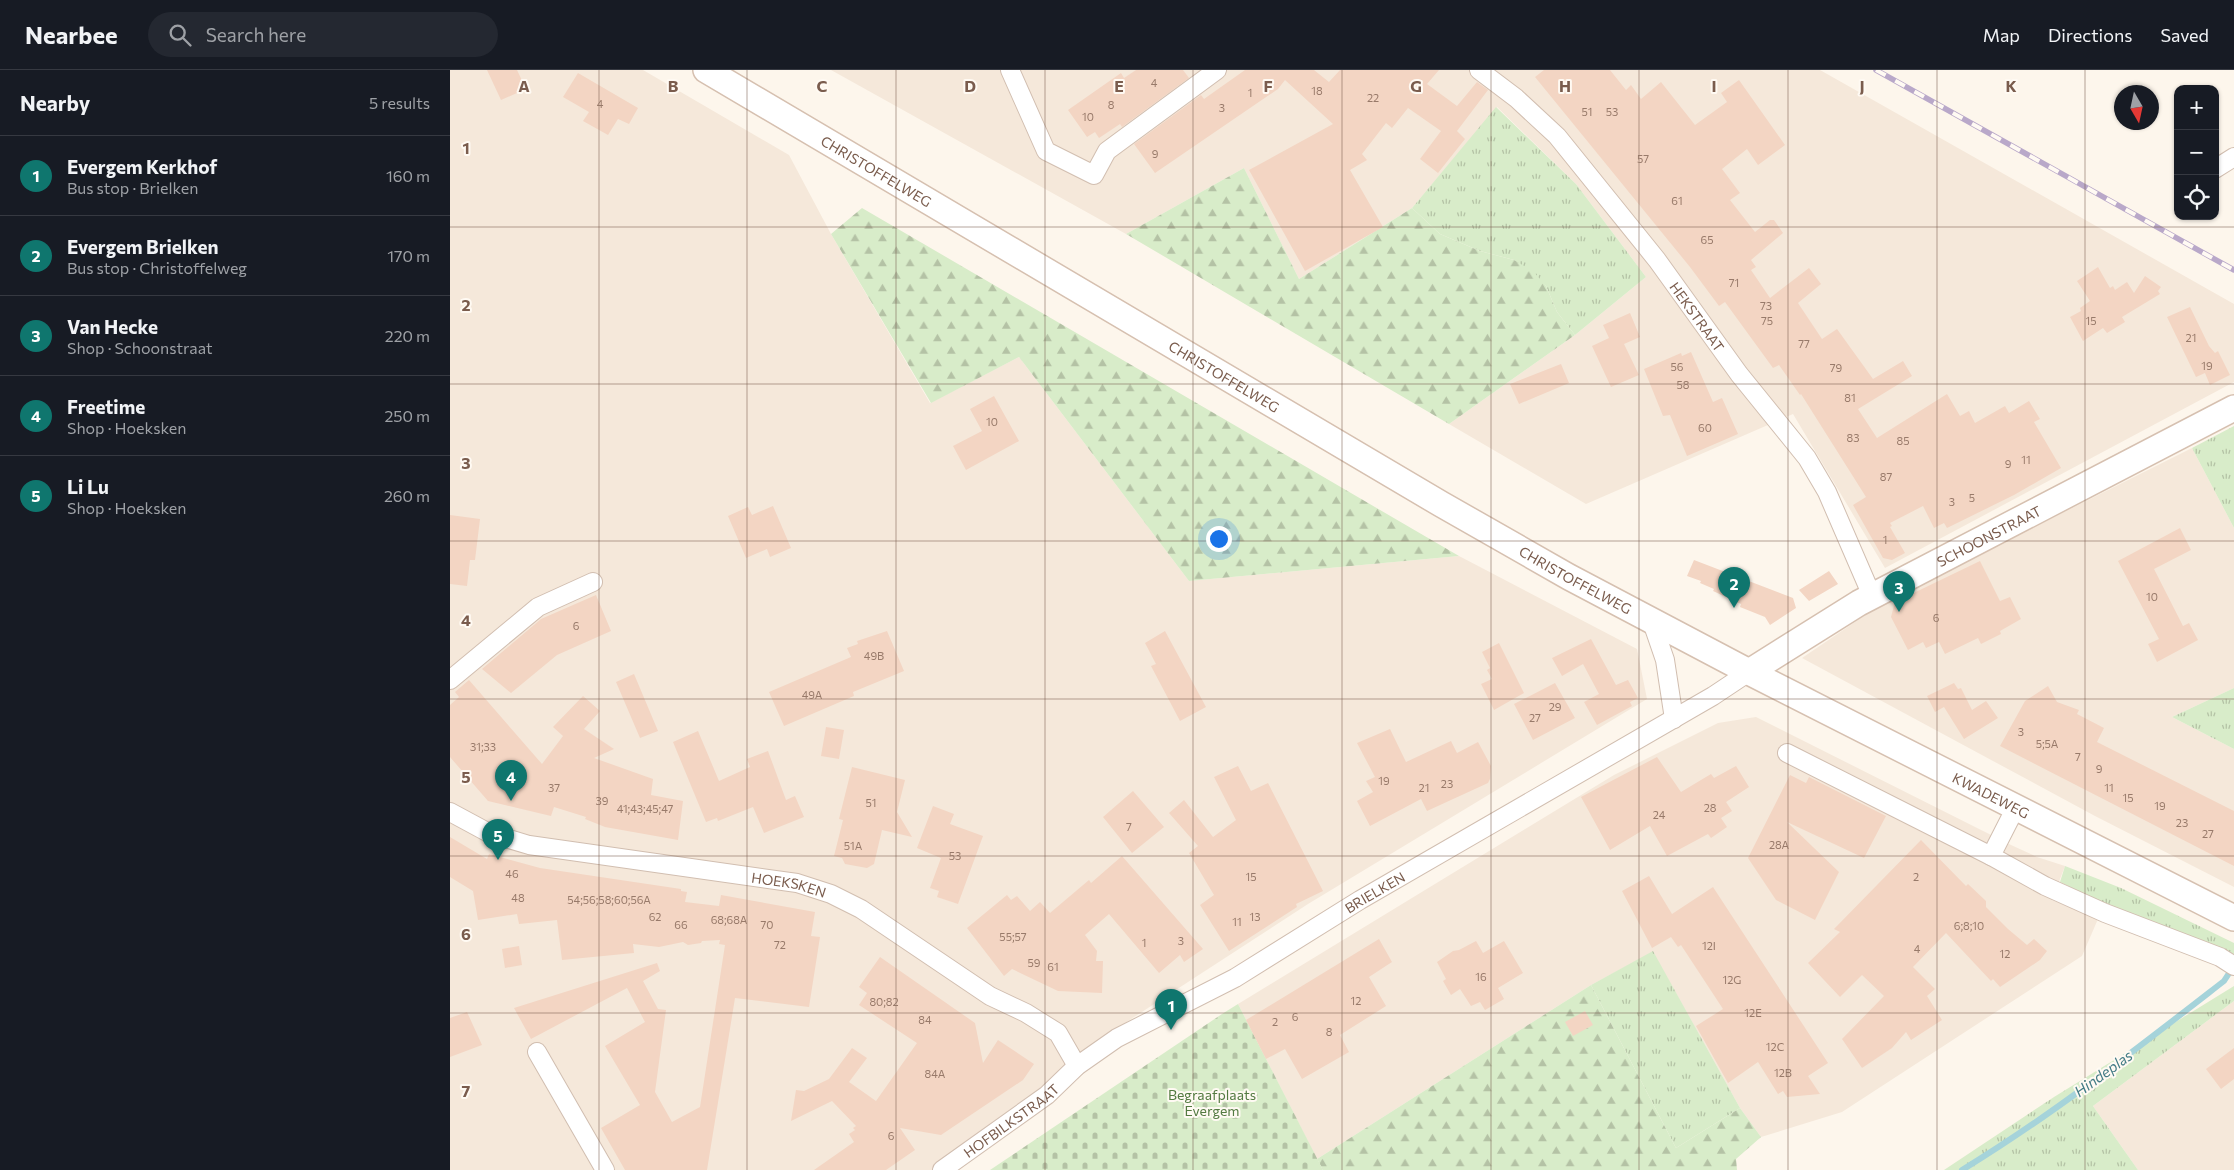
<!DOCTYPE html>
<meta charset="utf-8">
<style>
:root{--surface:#171b24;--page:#242831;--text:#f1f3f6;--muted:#9ea1a6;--line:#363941;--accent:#0f766e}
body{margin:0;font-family:Commissioner,sans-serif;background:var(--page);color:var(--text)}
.controls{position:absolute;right:15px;top:15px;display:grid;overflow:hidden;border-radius:10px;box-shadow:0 1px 4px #0004}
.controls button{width:45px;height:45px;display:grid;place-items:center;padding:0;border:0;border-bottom:1px solid var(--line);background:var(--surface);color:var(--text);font:25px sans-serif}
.compass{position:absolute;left:1664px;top:15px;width:45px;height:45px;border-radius:50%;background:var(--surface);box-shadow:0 1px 4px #0004;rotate:171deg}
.you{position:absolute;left:768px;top:468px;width:18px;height:18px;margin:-12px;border:4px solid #fff;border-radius:50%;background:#1a73e8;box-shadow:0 0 0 8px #1a73e833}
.badge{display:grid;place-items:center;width:32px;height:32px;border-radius:50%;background:var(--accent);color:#fff;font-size:16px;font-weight:700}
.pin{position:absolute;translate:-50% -41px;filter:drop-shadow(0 1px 2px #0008)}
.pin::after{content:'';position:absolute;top:26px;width:18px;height:15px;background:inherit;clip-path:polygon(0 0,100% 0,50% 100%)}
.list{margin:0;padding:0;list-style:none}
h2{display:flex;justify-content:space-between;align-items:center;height:65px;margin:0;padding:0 20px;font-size:21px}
h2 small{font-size:16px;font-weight:400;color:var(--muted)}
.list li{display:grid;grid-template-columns:32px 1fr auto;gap:15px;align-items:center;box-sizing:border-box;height:80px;padding:0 20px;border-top:1px solid var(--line)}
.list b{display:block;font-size:19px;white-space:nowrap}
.list p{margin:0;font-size:16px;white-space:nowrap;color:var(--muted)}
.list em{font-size:16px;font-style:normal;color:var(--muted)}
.icon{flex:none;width:28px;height:28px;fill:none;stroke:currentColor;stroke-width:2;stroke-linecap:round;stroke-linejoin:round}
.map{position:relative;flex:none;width:1784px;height:1100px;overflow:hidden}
header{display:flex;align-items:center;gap:30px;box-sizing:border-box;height:70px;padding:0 25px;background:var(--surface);border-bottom:1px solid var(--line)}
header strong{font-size:24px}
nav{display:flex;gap:28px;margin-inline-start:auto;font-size:18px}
.search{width:350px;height:45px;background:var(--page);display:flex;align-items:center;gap:12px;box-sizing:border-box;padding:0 18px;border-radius:28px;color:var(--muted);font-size:19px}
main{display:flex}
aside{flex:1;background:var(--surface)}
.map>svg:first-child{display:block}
.residential{fill:#f5e8da}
.grass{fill:url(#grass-tufts)}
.forest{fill:url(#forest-firs)}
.cemetery{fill:url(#cemetery-stones)}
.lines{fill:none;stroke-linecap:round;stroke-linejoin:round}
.stream{stroke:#a5d3da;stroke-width:6}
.building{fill:#f3d5c3}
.street-casing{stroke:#d1beb0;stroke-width:20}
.secondary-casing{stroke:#d6c0b0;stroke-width:28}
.street{stroke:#fff;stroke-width:18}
.secondary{stroke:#fff;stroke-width:25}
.rail-casing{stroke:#b9a8c9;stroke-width:5.5}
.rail{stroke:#fffaf3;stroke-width:4;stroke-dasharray:11;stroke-linecap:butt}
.grid{fill:none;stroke:#7a5c4d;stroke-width:1;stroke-opacity:0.55}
.labels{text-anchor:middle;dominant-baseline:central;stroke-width:4;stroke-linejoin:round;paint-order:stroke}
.number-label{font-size:11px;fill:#987a6a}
.street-label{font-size:14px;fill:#7a5c4d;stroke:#fffaf3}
.park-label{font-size:14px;fill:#537a41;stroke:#fffaf3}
.water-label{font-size:15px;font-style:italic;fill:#437c86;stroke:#fffaf3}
.grid-label{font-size:16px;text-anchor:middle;font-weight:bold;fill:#7a5c4d;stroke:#fffaf3;stroke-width:4;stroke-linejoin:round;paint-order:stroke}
</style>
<header>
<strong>Nearbee</strong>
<div class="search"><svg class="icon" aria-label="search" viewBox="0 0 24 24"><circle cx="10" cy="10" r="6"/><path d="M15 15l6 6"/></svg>Search here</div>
<nav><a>Map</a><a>Directions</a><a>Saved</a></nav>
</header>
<main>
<aside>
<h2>Nearby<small>5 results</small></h2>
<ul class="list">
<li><span class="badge">1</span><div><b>Evergem Kerkhof</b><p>Bus stop · Brielken</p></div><em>160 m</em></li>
<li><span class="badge">2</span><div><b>Evergem Brielken</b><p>Bus stop · Christoffelweg</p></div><em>170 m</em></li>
<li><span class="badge">3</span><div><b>Van Hecke</b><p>Shop · Schoonstraat</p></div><em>220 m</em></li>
<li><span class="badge">4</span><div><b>Freetime</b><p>Shop · Hoeksken</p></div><em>250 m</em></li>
<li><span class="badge">5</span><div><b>Li Lu</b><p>Shop · Hoeksken</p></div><em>260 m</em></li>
</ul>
</aside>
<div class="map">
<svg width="1784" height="1100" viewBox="0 0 1784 1100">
<defs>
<pattern id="grass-tufts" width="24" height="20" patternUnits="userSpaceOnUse" patternTransform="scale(1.25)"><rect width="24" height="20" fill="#d8ecc9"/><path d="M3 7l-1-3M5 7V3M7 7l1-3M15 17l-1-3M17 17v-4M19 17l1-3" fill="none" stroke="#b4c2a5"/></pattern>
<pattern id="forest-firs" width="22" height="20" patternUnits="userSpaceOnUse" patternTransform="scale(1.25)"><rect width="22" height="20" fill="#d8ecc9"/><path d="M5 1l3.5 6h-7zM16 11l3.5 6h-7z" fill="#b4c2a5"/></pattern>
<pattern id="cemetery-stones" width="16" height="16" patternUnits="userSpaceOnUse" patternTransform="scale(1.25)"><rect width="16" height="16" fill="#d8ecc9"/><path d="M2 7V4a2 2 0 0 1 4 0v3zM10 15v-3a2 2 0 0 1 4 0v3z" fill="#b4c2a5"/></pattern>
</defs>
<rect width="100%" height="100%" fill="#fdf6ec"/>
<path class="residential" d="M0,0H193L339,85L381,164L480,333L569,287L739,511L1009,486L1187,579L1197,629L858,834L678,951L623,994L489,1091L493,1100H0Z
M381,0H1370L1784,234V312L1435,498L1343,344L1136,434L999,354L1125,265L1196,207L1126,114L1047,37L962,138L849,209L794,98L676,164Z
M1742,378L1784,458V618L1722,647L1784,679V817L1645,746L1352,588L1436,531Z
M1306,647L1561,775L1587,787L1615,796L1602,830L1648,849L1632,886L1392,1042L1311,1067L1290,1038L1203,882L1141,915L867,1089L788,934L1164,705L1268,653Z
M1784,931V1100H1688L1643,1036Z"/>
<path class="grass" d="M1046,37L1126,114L1196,207L1125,265L1107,242L1096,216L1064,190L1030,181L990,164L962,138Z
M1784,356V458L1742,378Z
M1784,618V679L1722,647Z
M1615,796L1671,818L1784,873V887L1671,842L1610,812Z
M1203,881L1290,1038L1226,1078L1141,915Z
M1784,916V931L1643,1036L1688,1100H1494L1604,1027Z"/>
<path class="forest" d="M794,98L849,209L962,138L990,164L1030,181L1064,190L1083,201L1096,216L1107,242L1125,265L999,354L676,164Z
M412,138L1009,486L739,511L569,287L481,333L381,164Z
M1141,915L1226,1078L1290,1038L1311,1067L1286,1089L1287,1100H873L867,1089Z"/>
<path class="cemetery" d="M788,934L873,1100H540L772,944Z"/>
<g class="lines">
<path class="stream" d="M1512,1100C1604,1044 1689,977 1774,911L1783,897"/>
</g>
<path class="building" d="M37,0H67L76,19L51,30Z
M686,0H733L739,8L672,57L670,54L649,68L645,62L637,67L618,40L671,3L674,8Z
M795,0H864L879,12L890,0H989L977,14L1007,36L1027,12L1038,20L1007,61L1015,69L988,103L970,89L991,61L958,38L942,58L936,53L912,84L917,90L900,100L933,157L855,201L799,100L883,54L835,10L828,19L705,103L684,74L751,25L754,29Z
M1094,0H1160L1176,20L1181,15L1191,29L1211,12L1245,55L1277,32L1271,23L1289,10L1335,75L1308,95L1297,79L1272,99L1290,123L1280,130L1305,162L1320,150H1324L1333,163L1301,190L1306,197L1301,200L1320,228L1359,198L1371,214L1348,233L1372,269L1387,259L1423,309L1453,291L1462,306L1408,339L1427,368L1497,324L1510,346L1519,341L1525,353L1555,336L1559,343L1579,331L1590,349L1584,352L1611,398L1564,425L1497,458L1494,453L1484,458L1473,436L1440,453L1442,456L1440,457L1455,483L1442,490L1433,488L1403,435L1416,427L1351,324L1350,325L1329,295L1323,298L1275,232L1269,236L1240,197L1085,7Z
M128,3L188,38L179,54L168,49L158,65L133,51L139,42L113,27Z
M1648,197L1660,218L1663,216L1665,220L1677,212L1684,223L1695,206L1711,217L1708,221L1710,224L1672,247L1675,252L1657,263L1653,258L1633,271L1620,247L1631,241L1630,238L1640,231L1627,211Z
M1740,237L1759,276L1765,283L1768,281L1780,305L1760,315L1755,303L1746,307L1717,247Z
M1180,243L1190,267L1174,274L1189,305L1161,317L1142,276L1159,268L1153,255Z
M1241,282L1263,332L1272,328L1288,364L1237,386L1220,345L1213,346L1194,299L1231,283L1232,286Z
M1111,294L1119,313L1069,334L1060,314Z
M544,326L569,371L516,400L503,376L532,361L520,339Z
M323,436L341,478L320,487L317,479L296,488L278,446L298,437L302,445Z
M0,445L30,449L25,490H20L17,516L0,514Z
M1730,458L1741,480L1704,499L1733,556L1739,553L1748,570L1707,592L1698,574L1709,569L1668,491Z
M1244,490L1343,528L1346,538L1320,555L1315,547L1290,537L1291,534L1263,521L1264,519L1250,513L1251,511L1237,506Z
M1530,491L1550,531L1560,527L1571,549L1550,561L1551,564L1531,574L1528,568L1495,584L1489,572L1476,578L1473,572L1458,580L1441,547L1445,532Z
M1379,501L1388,514L1359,531L1349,520Z
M146,525L161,561L107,585L61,623L32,599L91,549Z
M437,561L454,601L403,622L404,626L334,656L319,622L401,587L397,578L408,574L407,571Z
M715,561L756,637L730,651L701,596L706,594L695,573Z
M1141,569L1166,615L1178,610L1188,628L1180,632L1182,636L1147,655L1134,632L1149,624L1133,594L1112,606L1102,588Z
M1049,573L1074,623L1044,640L1031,614L1042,609L1037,600L1040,598L1032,582Z
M184,604L208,661L190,668L166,612Z
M19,610L92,694L113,666L103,657L133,626L150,641L134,659L164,679L144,688L203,709L201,725L233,731L228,770L155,757L135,749L136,747L104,737L101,746L38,731L0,687V635L9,627L5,622Z
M1105,613L1125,648L1083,670L1064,634Z
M1504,613L1508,619L1511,618L1522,640L1536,631L1548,648L1514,669L1494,637L1485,642L1477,626Z
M1598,616L1607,632L1629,640L1627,644L1654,658L1647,672L1784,741V796L1550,676L1575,631Z
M376,657L394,660L389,689L371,686Z
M940,659L956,692L1001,671L1007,683L1028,672L1041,696L1040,709L1038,713L977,741L971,729L920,756L907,731L923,722L916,711L925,707L907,673Z
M248,661L269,711L300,697L297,689L318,681L336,730L345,726L354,747L314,763L303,737L268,751L267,748L256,752L223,672Z
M1207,687L1231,722L1261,704L1264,708L1286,696L1299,717L1276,732L1282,741L1271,748L1277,757L1261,768L1258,764L1217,786L1200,756L1160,780L1131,727Z
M788,696L801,721L818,713L873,821L846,834L847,837L779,881L750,835L764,825L739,783L748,776L719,743L734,730L763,767L786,750L764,707Z
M402,697L455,710L447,742L462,767L432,760L424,794L417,798L395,794L392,788L384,786L393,750L389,749Z
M1340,705L1356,713L1359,707L1436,746L1414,788L1337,752L1389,802L1365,850L1326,830L1298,788Z
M683,721L714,757L682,783L653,747Z
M483,736L504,744L500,754L533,766L508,834L487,827L489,821L480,818L491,788L467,778Z
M0,767L37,789L39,784L90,798L231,819V821L237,822L235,832L269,836L271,825L365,842L361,866L370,867L359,937L285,928L257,1100H175L151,1058L190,1035L155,976L195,952L177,918L81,969L64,938L207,893L210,901L193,911L208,939L216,940L205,1022L222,1052L250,1037L275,875L269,874L270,870L252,871L251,873L238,875L233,872L209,877L183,874L184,883L112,890L107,850L69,854L67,844L28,850L23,821L0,807Z
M1471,770L1516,816L1518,814L1536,831V837L1558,859L1577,875L1584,869L1597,881L1590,890L1550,917L1543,909L1541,911L1496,863L1463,897L1485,919L1477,926L1492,950L1461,970L1456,962L1442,978L1412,998L1392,969L1434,926L1412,905L1390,927L1358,893L1390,862L1384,859Z
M672,786L753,879L734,892L730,885L709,903L659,844L635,865L647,881L646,891H653L652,923L608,921L562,899L554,906L517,858L557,825L561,830L567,826L580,841L590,832L600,843L639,810L641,813Z
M1199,806L1222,844L1263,817L1378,993L1358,1006L1370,1024L1337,1027L1333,1021L1328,1024L1308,992L1278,1013L1246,956L1273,939L1231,875L1228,877L1221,867L1202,878L1172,821Z
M929,869L942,892L919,907L936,936L890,965L899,982L852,1009L835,979L816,989L796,950Z
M1026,871L1033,883L1054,871L1073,903L1048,918L1054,929L1035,940L1030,932L1021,936L1010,919L1001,925L993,911L996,909L987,892L1003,881L1009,880Z
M69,876L72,895L55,898L52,879Z
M430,887L525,953L533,993L548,970L584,994L573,1010L491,1065L450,1058L465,1080L436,1100H364L404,1072L399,1064L405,1060L403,1058L406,1056L382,1031L341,1051L346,1020L354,1021L379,1009L402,978L417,988L399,1012L426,1031L467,973L409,935L417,923L409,917Z
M1135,941L1143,955L1123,966L1115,952Z
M17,942L32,975L0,987V948Z
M1784,978V1009L1771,1019L1756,999Z"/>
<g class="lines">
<g class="street-casing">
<g id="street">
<path d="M560,0L596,81L644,105L657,81L767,0"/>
<path id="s1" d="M1029,0L1066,28L1107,66L1207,190L1289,304L1357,388L1377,422L1422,526"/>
<path d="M1765,99L1784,87"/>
<path d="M1202,552L1215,590L1224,649"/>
<path d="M0,610L88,537L143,512"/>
<path d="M1337,683L1541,786L1595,816L1655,843L1770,887L1784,896"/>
<path id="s2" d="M0,742L39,763L79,775L347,813L381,824L411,839L540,926L576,943L608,963L627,996"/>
<path d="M1541,786L1566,737"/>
<path d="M87,982L155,1100"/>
<path id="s3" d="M492,1100L597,1025L627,996L667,968L785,908L910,830L1263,626L1299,602"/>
</g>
</g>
<g class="secondary-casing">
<g id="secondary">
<path id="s4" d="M256,0L991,434L1119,507L1299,602L1784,848"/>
<path id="s5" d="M1299,602L1409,533L1784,338"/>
</g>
</g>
<use href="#street" class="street"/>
<use href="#secondary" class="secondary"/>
<g class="rail-casing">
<path id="rail" d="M1426,0L1784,200"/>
</g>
<use href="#rail" class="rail"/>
</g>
<path class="grid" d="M149,0V1100M297,0V1100M446,0V1100M595,0V1100M743,0V1100M892,0V1100M1041,0V1100M1189,0V1100M1338,0V1100M1487,0V1100M1635,0V1100M0,157H1784M0,314H1784M0,471H1784M0,629H1784M0,786H1784M0,943H1784"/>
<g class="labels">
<g class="number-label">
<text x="704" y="12">4</text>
<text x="867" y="20">18</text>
<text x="800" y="22">1</text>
<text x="923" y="27">22</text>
<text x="150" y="33">4</text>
<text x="661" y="34">8</text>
<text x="772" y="37">3</text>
<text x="1137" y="41">51</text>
<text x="1162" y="41">53</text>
<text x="638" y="46">10</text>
<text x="705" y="83">9</text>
<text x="1193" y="88">57</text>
<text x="1227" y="130">61</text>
<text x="1257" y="169">65</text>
<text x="1284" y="212">71</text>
<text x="1316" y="235">73</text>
<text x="1317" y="250">75</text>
<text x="1641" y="250">15</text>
<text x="1741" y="267">21</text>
<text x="1354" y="273">77</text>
<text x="1757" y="295">19</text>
<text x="1227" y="296">56</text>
<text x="1386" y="297">79</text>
<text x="1233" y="314">58</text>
<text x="1400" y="327">81</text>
<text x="542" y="351">10</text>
<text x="1255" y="357">60</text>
<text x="1403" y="367">83</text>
<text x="1453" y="370">85</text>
<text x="1576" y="389">11</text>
<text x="1558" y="393">9</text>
<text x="1436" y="406">87</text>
<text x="1522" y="427">5</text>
<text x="1502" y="431">3</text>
<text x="1435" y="469">1</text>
<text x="1702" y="526">10</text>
<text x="1486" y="547">6</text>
<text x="126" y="555">6</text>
<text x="424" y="585">49B</text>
<text x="362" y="624">49A</text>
<text x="1105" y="636">29</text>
<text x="1085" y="647">27</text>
<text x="1571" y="661">3</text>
<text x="1597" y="673">5;5A</text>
<text x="33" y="676">31;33</text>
<text x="1628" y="686">7</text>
<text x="1649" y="698">9</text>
<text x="934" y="710">19</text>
<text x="997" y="713">23</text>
<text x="104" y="717">37</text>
<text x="974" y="717">21</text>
<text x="1659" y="717">11</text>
<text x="1678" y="727">15</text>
<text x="152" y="730">39</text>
<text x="421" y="732">51</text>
<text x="1710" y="735">19</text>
<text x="1260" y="737">28</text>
<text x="195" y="738">41;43;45;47</text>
<text x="1209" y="744">24</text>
<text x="1732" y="752">23</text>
<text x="679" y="756">7</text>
<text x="1758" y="763">27</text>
<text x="1329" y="774">28A</text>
<text x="403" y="775">51A</text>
<text x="505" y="785">53</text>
<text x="62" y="803">46</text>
<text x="801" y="806">15</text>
<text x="1466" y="806">2</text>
<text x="68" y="827">48</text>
<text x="159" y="829">54;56;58;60;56A</text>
<text x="205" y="846">62</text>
<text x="805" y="846">13</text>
<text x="279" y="849">68;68A</text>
<text x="787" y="851">11</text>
<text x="231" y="854">66</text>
<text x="317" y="854">70</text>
<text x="1519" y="855">6;8;10</text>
<text x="563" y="866">55;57</text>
<text x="731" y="870">3</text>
<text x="694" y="872">1</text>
<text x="330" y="874">72</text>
<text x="1259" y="875">12I</text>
<text x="1467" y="878">4</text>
<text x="1555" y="883">12</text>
<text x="584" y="892">59</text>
<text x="603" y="896">61</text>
<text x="1031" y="906">16</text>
<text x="1282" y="909">12G</text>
<text x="906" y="930">12</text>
<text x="434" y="931">80;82</text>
<text x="1303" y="942">12E</text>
<text x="845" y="946">6</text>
<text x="475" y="949">84</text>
<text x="825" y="951">2</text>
<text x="879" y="961">8</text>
<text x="1325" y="976">12C</text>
<text x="1333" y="1002">12B</text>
<text x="485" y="1003">84A</text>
<text x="441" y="1065">6</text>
</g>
<g class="street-label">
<text stroke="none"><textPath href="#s4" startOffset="198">CHRISTOFFELWEG</textPath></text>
<text stroke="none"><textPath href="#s1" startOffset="331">HEKSTRAAT</textPath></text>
<text stroke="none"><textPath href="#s4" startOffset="602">CHRISTOFFELWEG</textPath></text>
<text stroke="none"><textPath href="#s5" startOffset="276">SCHOONSTRAAT</textPath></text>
<text stroke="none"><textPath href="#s4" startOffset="1008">CHRISTOFFELWEG</textPath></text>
<text stroke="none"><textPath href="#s4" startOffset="1476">KWADEWEG</textPath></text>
<text stroke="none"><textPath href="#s2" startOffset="349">HOEKSKEN</textPath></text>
<text stroke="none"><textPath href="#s3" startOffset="516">BRIELKEN</textPath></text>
<text stroke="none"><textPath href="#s3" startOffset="85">HOFBILKSTRAAT</textPath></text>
</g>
<g class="park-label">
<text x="762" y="1024">Begraafplaats<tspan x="762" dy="16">Evergem</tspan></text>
</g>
<g class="water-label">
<text transform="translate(1653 1003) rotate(-36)">Hindeplas</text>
</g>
</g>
<g class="grid-label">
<text x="74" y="22">A</text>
<text x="223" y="22">B</text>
<text x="372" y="22">C</text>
<text x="520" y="22">D</text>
<text x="669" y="22">E</text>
<text x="818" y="22">F</text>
<text x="966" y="22">G</text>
<text x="1115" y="22">H</text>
<text x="1264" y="22">I</text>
<text x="1412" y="22">J</text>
<text x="1561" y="22">K</text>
<text x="16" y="84">1</text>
<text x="16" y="241">2</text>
<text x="16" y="399">3</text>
<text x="16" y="556">4</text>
<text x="16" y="713">5</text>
<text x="16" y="870">6</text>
<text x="16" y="1027">7</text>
</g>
</svg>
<div class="controls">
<button>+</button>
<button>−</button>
<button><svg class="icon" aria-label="locate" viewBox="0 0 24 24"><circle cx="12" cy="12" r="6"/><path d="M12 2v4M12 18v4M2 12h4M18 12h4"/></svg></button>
</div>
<svg class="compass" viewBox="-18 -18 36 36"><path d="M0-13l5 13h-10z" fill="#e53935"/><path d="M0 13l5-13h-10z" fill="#9ea1a6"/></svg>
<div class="you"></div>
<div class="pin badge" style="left:721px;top:960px">1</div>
<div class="pin badge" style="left:1284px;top:538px">2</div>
<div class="pin badge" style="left:1449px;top:542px">3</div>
<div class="pin badge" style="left:61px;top:731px">4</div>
<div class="pin badge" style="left:48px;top:790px">5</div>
</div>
</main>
